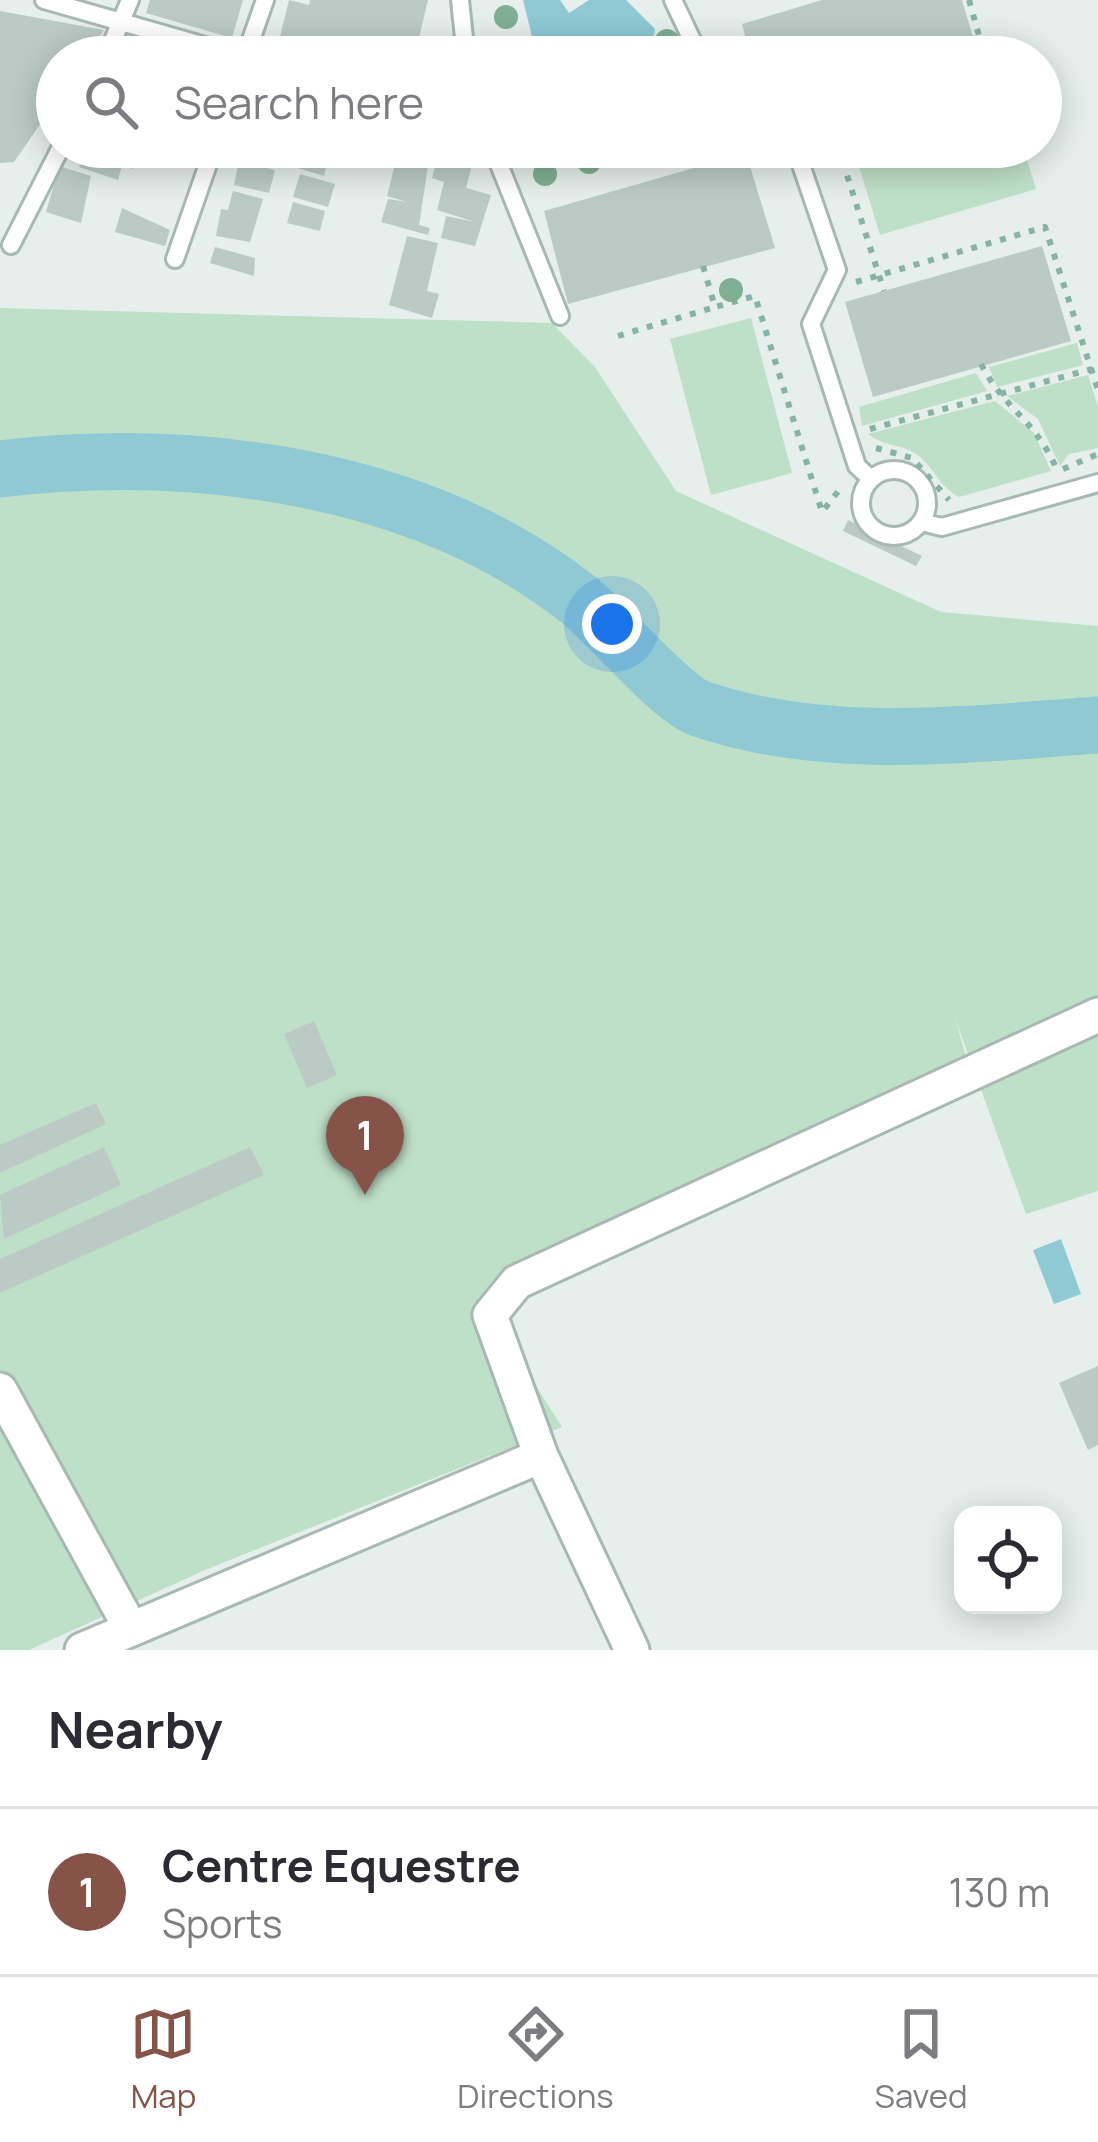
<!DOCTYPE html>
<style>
:root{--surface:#fff;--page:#f2f2f3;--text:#2b2b33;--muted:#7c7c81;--line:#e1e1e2;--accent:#855347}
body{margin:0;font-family:Manrope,sans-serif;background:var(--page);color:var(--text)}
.controls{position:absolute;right:36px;bottom:36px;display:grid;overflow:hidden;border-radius:24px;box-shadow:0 6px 30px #0003}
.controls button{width:108px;height:108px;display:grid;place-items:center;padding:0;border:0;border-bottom:3px solid var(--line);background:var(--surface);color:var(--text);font:60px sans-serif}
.you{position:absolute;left:612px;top:624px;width:42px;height:42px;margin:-30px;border:9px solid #fff;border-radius:50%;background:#1a73e8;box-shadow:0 0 0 18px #1a73e833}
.badge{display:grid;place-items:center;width:78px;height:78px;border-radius:50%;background:var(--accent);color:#fff;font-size:39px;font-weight:700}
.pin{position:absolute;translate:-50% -99px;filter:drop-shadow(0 3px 6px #0008)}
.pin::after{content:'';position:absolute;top:63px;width:42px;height:36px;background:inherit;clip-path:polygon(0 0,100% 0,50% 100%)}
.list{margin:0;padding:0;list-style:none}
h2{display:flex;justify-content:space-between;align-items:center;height:156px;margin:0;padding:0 48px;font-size:51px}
h2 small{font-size:39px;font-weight:400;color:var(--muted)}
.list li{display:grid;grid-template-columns:78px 1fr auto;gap:36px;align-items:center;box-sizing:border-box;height:168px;padding:0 48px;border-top:3px solid var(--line)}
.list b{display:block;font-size:45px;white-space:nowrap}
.list p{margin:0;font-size:39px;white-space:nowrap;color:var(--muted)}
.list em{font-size:39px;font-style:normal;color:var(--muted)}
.icon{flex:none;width:66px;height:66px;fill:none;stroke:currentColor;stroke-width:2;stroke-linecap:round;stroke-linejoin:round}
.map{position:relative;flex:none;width:1098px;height:1650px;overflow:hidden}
.search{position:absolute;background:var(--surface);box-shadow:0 6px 30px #0003;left:36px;right:36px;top:36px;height:132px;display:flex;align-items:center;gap:30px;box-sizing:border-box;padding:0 42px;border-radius:66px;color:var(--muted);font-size:45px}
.sheet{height:324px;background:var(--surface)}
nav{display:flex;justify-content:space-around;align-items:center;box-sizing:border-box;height:168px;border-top:3px solid var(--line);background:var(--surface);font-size:33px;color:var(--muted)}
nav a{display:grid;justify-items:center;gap:6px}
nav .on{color:var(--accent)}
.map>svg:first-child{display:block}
.green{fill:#bfe0c8}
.water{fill:#8ec9d4}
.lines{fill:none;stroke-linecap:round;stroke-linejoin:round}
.river{stroke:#8ec9d4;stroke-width:57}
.building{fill:#bbcac4}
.service-casing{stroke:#a8b8b2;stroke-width:22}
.minor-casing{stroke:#a8b8b2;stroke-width:39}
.path{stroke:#86b3a5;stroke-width:6;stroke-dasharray:6 9;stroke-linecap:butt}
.service{stroke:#fff;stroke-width:16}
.minor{stroke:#fff;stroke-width:33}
.tree{fill:#80af93}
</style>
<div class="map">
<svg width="1098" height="1650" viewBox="0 0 1098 1650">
<rect width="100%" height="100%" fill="#e6efeb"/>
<path class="green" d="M853,147H1023L1036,189L880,235Z
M0,308L552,323L595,367L676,491L941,612L1098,626V1191L1026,1214L955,1018L971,1074L491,1315L562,1427L205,1570L29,1650H0Z
M751,318L792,473L711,495L670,339Z
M1077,343L1083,365L997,387L989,367Z
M976,373L987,391L862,426L859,407Z
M1088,375L1098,407V448L1069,454L1060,466L1038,419L1007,396Z
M995,401L1034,433L1051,471L959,497C939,487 933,465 916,454C901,444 883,446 868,434Z"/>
<path class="water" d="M523,0H560L569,13L589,0H626L655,29L650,57H537Z
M1061,1239L1081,1294L1054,1304L1033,1250Z"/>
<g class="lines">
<path class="river" d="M0,469C195,446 421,475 579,600C609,624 671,699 701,709C827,752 968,734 1098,725"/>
</g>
<path class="building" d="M150,0H243L232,38L146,13Z
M289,0L309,5L310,0H428L418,42L442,48L440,57L276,53Z
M822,0H962L976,47L943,57H751L742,24Z
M0,11L104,30L86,57H57V100L14,162L0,163Z
M85,147L136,160L133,169L122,165L118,180L79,167Z
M282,147H331L324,176L294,167L297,157L281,152Z
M380,147H418L430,153L419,225L430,228L428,235L381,222L388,199L407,202L387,196L394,168L375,163Z
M436,147H478L474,160Z
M746,153L775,248L568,304L544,211Z
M438,156L472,165L466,188L491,195L475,246L441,238L446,216L475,222L437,210L444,182L432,178Z
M239,161L275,170L269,193L234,185Z
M59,166L91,176L81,223L46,212Z
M300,174L335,184L328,207L293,197Z
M233,191L263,199L250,242L216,236L221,209L228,210Z
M293,202L325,211L320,231L287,223Z
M122,208L170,230L165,246L115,232Z
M407,236L438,243L427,291L439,294L432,318L389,305Z
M1042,246L1071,341L873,397L845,302Z
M215,247L255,258L254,276L210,263Z
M848,520L922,556L916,566L843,531Z
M314,1021L337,1075L307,1088L284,1034Z
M96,1103L106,1124L0,1173V1145Z
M104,1147L121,1185L4,1239L0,1195Z
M250,1147L264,1175L0,1293V1259Z
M1098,1366V1445L1088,1450L1059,1383Z"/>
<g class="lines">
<g class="service-casing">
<path id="service" d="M44,0L244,57
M460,0L466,57
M673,0L700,57
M106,57L130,0
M245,57L265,0
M492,147L560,316
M785,147L797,153L837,270L811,324L857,466L871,479
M11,245L61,147
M175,259L214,147
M861 503a33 33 0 1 1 66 0a33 33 0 1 1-66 0Z
M921,522L942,527L1098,483"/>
</g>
<g class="minor-casing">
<path id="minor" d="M0,1390L130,1627
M82,1650L541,1456
M632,1650L541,1456L490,1315L517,1282L1098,1015"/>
</g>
<path class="path" d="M969,0L985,57
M725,147L727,158
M838,147L884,291
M703,266L715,307L755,296L822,512L843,485
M856,282L1045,227L1098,390
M618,336L715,307
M981,364C1004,409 1036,420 1057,470
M870,429L1092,369
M876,448L912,458L949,500
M1063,469L1098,454"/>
<use href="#service" class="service"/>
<use href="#minor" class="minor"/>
</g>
<g class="tree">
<circle cx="506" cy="17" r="12"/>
<circle cx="667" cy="41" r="12"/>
<circle cx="589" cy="162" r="12"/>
<circle cx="545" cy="174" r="12"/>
<circle cx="731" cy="290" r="12"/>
</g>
</svg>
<div class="controls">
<button><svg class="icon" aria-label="locate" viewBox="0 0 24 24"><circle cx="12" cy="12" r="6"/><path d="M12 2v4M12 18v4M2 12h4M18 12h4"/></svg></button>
</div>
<div class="you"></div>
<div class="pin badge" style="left:365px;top:1195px">1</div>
<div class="search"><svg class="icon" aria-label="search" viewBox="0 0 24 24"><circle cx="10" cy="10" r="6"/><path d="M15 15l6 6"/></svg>Search here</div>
</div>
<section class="sheet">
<h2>Nearby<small></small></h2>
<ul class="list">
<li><span class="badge">1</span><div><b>Centre Equestre</b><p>Sports</p></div><em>130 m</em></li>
</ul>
</section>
<nav>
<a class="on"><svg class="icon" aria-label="map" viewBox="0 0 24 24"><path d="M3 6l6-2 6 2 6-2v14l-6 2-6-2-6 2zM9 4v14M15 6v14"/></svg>Map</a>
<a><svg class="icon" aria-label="directions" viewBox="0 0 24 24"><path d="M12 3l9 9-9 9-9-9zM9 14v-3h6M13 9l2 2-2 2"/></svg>Directions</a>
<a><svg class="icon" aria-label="saved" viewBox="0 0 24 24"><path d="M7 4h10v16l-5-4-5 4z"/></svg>Saved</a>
</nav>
